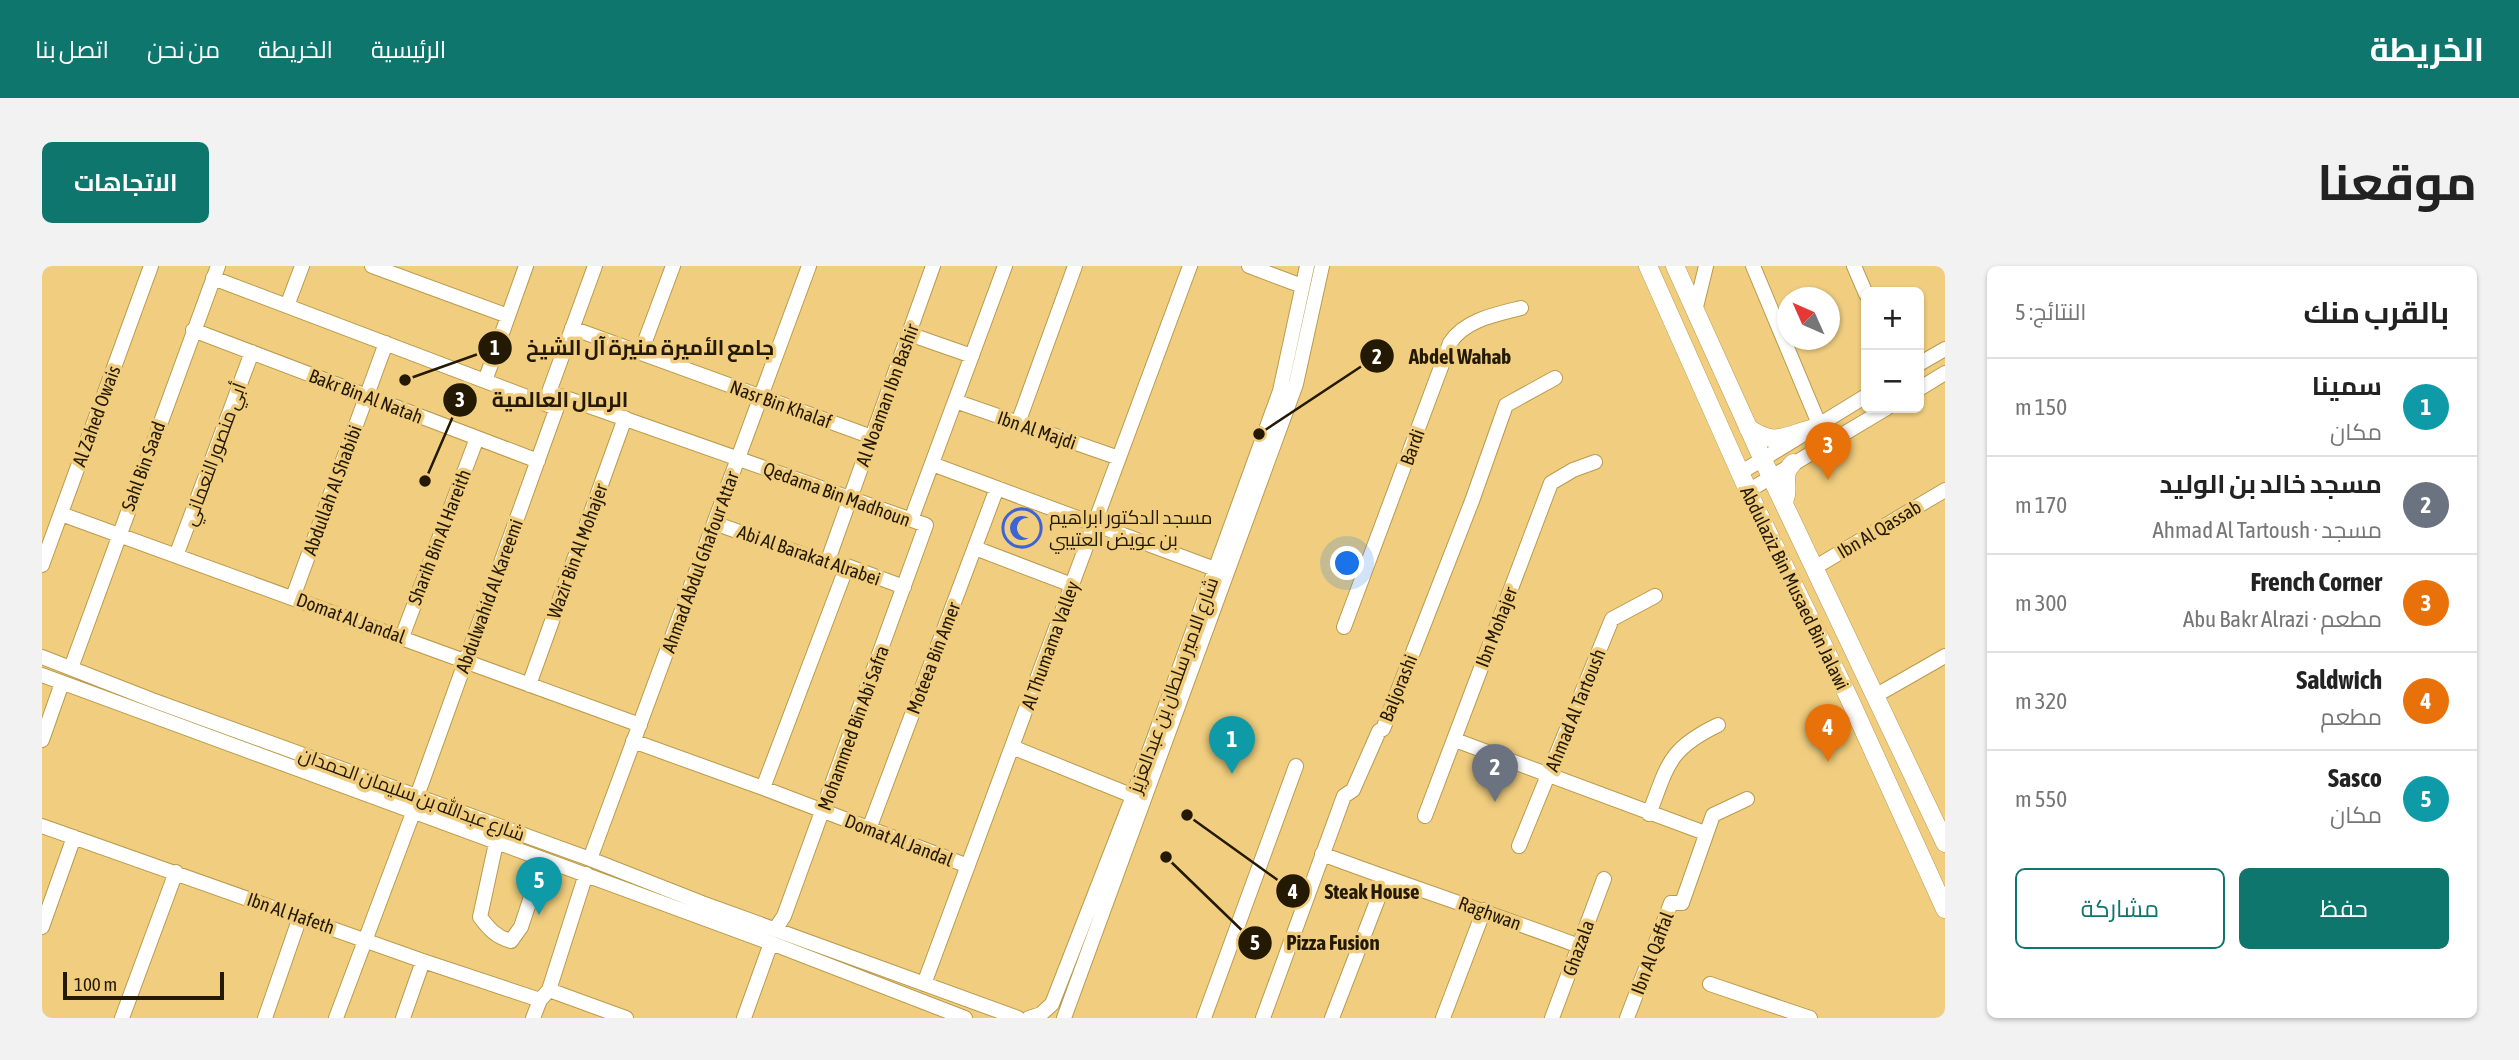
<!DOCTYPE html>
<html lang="ar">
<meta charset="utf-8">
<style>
:root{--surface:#fff;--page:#f2f2f2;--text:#222;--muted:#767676;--line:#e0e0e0;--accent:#0f766e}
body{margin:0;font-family:"Asap Condensed",Cairo,sans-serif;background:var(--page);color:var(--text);direction:rtl}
.controls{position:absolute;right:21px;top:21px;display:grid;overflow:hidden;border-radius:10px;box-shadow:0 2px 5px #0004}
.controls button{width:63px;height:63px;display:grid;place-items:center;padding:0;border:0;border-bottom:2px solid var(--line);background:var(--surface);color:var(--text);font:35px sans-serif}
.compass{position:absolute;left:1735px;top:21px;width:63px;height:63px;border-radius:50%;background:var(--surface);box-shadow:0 2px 5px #0004;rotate:315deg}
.scale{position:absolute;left:21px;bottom:18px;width:161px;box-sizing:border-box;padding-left:7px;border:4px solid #241902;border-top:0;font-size:19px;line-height:24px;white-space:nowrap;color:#241902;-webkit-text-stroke:5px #f1ce7f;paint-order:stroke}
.you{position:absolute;left:1306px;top:298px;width:24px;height:24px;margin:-18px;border:5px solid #fff;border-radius:50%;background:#1a73e8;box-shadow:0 0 0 10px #1a73e833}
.badge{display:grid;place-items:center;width:46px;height:46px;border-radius:50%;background:var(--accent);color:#fff;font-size:23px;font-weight:700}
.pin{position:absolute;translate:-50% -58px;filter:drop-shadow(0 2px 4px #0008)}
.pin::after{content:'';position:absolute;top:37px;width:24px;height:21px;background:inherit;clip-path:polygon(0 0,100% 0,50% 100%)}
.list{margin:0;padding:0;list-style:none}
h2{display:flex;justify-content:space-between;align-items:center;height:91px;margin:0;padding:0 28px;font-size:30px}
h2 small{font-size:23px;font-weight:400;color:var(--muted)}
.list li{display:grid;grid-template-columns:46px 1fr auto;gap:21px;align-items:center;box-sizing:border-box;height:98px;padding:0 28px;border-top:2px solid var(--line)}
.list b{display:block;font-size:26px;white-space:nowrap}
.list p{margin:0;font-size:23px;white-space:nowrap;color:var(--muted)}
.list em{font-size:23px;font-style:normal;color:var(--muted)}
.actions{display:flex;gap:14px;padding:21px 28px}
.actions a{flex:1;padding:16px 0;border:2px solid var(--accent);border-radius:10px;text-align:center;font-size:24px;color:var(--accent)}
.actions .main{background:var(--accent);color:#fff}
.map{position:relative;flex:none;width:1903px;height:752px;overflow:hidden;direction:ltr;border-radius:10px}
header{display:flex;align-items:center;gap:42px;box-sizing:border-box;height:98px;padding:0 35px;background:var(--accent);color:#fff}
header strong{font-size:33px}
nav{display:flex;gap:38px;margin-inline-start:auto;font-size:24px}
.intro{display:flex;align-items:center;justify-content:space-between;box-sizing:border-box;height:168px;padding:0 42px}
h1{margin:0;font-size:49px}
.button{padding:18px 32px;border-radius:10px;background:var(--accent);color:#fff;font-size:24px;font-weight:700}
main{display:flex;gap:42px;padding:0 42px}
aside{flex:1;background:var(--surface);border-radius:10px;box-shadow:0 2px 5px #0004}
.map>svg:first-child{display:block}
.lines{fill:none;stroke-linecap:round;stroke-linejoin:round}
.minor-casing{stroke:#bb9a4b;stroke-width:16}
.major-casing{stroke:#bb9a4b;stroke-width:19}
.minor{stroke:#fff;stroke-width:14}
.major{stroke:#fff;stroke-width:18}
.labels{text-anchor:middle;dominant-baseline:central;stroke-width:7;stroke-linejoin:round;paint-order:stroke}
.street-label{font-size:19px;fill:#241902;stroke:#f1ce7f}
.poi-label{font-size:19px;fill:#241902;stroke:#f1ce7f;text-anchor:start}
.leader{fill:none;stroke:#241902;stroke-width:2.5}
.callout-dot{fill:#241902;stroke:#f1ce7f;stroke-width:2.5}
.mark-label{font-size:21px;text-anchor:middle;font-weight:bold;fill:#fff}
.callout-label{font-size:21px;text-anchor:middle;font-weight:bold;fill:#241902;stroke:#f1ce7f;stroke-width:7;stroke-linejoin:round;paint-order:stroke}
</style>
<header>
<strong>الخريطة</strong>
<nav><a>الرئيسية</a><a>الخريطة</a><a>من نحن</a><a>اتصل بنا</a></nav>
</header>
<div class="intro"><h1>موقعنا</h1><a class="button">الاتجاهات</a></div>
<main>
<aside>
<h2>بالقرب منك<small>النتائج: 5</small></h2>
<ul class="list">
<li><span class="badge" style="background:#0f9aa8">1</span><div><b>سمينا</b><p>مكان</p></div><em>150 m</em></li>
<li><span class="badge" style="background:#6b7280">2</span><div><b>مسجد خالد بن الوليد</b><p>مسجد · Ahmad Al Tartoush</p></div><em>170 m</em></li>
<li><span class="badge" style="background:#e8710a">3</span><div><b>French Corner</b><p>مطعم · Abu Bakr Alrazi</p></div><em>300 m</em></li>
<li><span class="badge" style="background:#e8710a">4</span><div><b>Saldwich</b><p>مطعم</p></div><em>320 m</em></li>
<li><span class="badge" style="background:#0f9aa8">5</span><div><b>Sasco</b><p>مكان</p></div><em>550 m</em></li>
</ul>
<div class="actions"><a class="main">حفظ</a><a>مشاركة</a></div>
</aside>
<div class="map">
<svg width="1903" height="752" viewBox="0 0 1903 752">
<rect width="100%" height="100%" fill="#f1ce7f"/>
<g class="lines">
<g class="minor-casing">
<path id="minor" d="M330,0L466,50
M553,0L507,126L884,259L742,650L734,662
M1207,0L1260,20
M1711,0L1777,158
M1812,0L1824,28
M171,12L514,142
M245,40L260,0
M1653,45L1664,0
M530,62L830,171
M151,64L496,195
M867,68L930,90
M599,86L631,0
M1877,98L1903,83
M443,115L484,0
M1877,123L1903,107
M913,135L1077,192
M976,157L1033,0
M890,198L1173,303
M1698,207L1824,130
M1706,225L1845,142
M19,248L598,459
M869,254L963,0
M672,257L785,297L805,300L862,321
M933,282L1030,319
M134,290L210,86
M785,297L891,0
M0,299L109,0
M1772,302L1903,224
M251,331L344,77
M1302,361L1408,77C1422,54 1455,48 1479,42
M360,371L435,172
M0,391L110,434L548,593L660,637L976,752
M29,402L176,0
M0,409L729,677L923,752
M487,419L583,152
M1833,430L1903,390
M0,474L20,417
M1413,474L1663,567
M591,475L721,522L926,600
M970,481L1091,530
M721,522L805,300
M375,530L519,130
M1607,548C1626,499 1626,483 1676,459
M1383,550L1509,217L1531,204L1553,196
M0,560L381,695L498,734
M827,563L955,222
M454,577L438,651C447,663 454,671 469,675L479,661L501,595
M1477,580L1570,353L1613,330
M1280,588C1365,620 1452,648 1537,680
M548,593L767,0
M0,661L32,571
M882,718L1148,0
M1668,718L1768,752
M507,724L584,752
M80,752L134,606
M223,752L258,651
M294,752L371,547
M361,752L381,695
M491,752L498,734L507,724L544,608
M702,752L729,677
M987,752L999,748L1010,738L1091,530L1238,125L1265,0
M1022,752L1254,118L1280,0
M1162,752L1254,500
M1221,752L1302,530L1311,524L1337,465L1341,463L1430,235L1464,139L1513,112
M1290,752L1344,612
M1401,752L1442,644
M1510,752L1562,613
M1585,752L1629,637H1640L1671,549L1705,533"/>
</g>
<g class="major-casing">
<path id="major" d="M1606,0L1712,238L1807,432L1903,643
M1633,0L1721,194L1903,577
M1706,162C1733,180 1740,171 1769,163
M1743,233C1748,219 1738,210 1751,197"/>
</g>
<use href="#minor" class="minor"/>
<use href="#major" class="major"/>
</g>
<defs>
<g id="mosque-ring" transform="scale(2.0125)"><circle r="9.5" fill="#f1ce7f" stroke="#3d63d5" stroke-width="1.5"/><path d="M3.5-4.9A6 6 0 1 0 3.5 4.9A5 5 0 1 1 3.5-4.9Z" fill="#3d63d5"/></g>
</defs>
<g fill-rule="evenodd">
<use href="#mosque-ring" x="980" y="262"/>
</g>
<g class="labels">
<g class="street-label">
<text transform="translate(845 129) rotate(-70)">Al Noaman Ibn Bashir</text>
<text transform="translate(324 130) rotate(21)">Bakr Bin Al Natah</text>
<text transform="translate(739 138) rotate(20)">Nasr Bin Khalaf</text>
<text transform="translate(54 150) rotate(-70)">Al Zahed Owais</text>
<text transform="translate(995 164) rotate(19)">Ibn Al Majdi</text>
<text transform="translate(1370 181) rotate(-70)">Bardi</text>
<text transform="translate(172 188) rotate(-70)">أبي منصور النعماني</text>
<text transform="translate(101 200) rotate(-70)">Sahl Bin Saad</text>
<text transform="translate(290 224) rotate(-70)">Abdullah Al Shabibi</text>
<text transform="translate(795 228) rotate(20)">Qedama Bin Madhoun</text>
<text transform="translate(1837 263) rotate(-31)">Ibn Al Qassab</text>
<text transform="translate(397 271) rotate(-69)">Sharih Bin Al Hareith</text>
<text transform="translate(535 285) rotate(-70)">Wazir Bin Al Mohajer</text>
<text transform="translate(767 289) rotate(19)">Abi Al Barakat Alrabei</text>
<text transform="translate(658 296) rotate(-70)">Ahmad Abdul Ghafour Attar</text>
<text transform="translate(1753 322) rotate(64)">Abdulaziz Bin Musaed Bin Jalawi</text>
<text transform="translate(447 330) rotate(-70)">Abdulwahid Al Kareemi</text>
<text transform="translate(309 352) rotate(20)">Domat Al Jandal</text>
<text transform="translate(1454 361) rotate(-69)">Ibn Mohajer</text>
<text transform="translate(1008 379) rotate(-70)">Al Thumama Valley</text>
<text transform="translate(891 392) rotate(-69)">Moteea Bin Amer</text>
<text transform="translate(1131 419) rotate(-70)">شارع الامير سلطان بن عبدالعزيز</text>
<text transform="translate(1356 422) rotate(-68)">Baljorashi</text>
<text transform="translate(1533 444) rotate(-68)">Ahmad Al Tartoush</text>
<text transform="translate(811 462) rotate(-70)">Mohammed Bin Abi Safra</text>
<text transform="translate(370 528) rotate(20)">شارع عبدالله بن سليمان الحمدان</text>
<text transform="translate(857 574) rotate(21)">Domat Al Jandal</text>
<text transform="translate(249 647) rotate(19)">Ibn Al Hafeth</text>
<text transform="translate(1448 647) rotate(20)">Raghwan</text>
<text transform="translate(1536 682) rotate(-70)">Ghazala</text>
<text transform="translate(1610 687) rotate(-69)">Ibn Al Qaffal</text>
</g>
<g class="poi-label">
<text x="1007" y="251">مسجد الدكتور ابراهيم<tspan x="1007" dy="22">بن عويض العتيبي</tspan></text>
</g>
</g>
<path class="leader" d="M363 114L453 82M1217 168L1335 90M383 215L418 134M1145 549L1251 625M1124 591L1213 677"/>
<g class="callout-dot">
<circle cx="363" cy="114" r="7"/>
<circle cx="1217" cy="168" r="7"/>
<circle cx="383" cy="215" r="7"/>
<circle cx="1145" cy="549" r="7"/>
<circle cx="1124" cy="591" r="7"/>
<circle cx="453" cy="82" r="18"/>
<circle cx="1335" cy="90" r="18"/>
<circle cx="418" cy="134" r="18"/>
<circle cx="1251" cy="625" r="18"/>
<circle cx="1213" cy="677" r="18"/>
</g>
<g class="mark-label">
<text x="453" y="89">1</text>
<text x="1335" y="98">2</text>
<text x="418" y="141">3</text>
<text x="1251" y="633">4</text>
<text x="1213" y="684">5</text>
</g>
<g class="callout-label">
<text x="608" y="89">جامع الأميرة منيرة آل الشيخ</text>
<text x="1418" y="98">Abdel Wahab</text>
<text x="518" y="141">الرمال العالمية</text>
<text x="1330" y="633">Steak House</text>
<text x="1291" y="684">Pizza Fusion</text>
</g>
</svg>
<div class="controls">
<button>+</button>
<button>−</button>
</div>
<svg class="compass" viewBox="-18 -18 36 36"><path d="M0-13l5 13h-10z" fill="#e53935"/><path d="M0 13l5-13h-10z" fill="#767676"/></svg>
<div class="scale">100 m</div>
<div class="you"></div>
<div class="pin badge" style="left:1190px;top:508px;background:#0f9aa8">1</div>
<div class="pin badge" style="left:1453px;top:536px;background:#6b7280">2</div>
<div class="pin badge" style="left:1786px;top:214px;background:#e8710a">3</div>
<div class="pin badge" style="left:1786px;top:496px;background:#e8710a">4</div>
<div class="pin badge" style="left:497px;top:649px;background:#0f9aa8">5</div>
</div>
</main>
